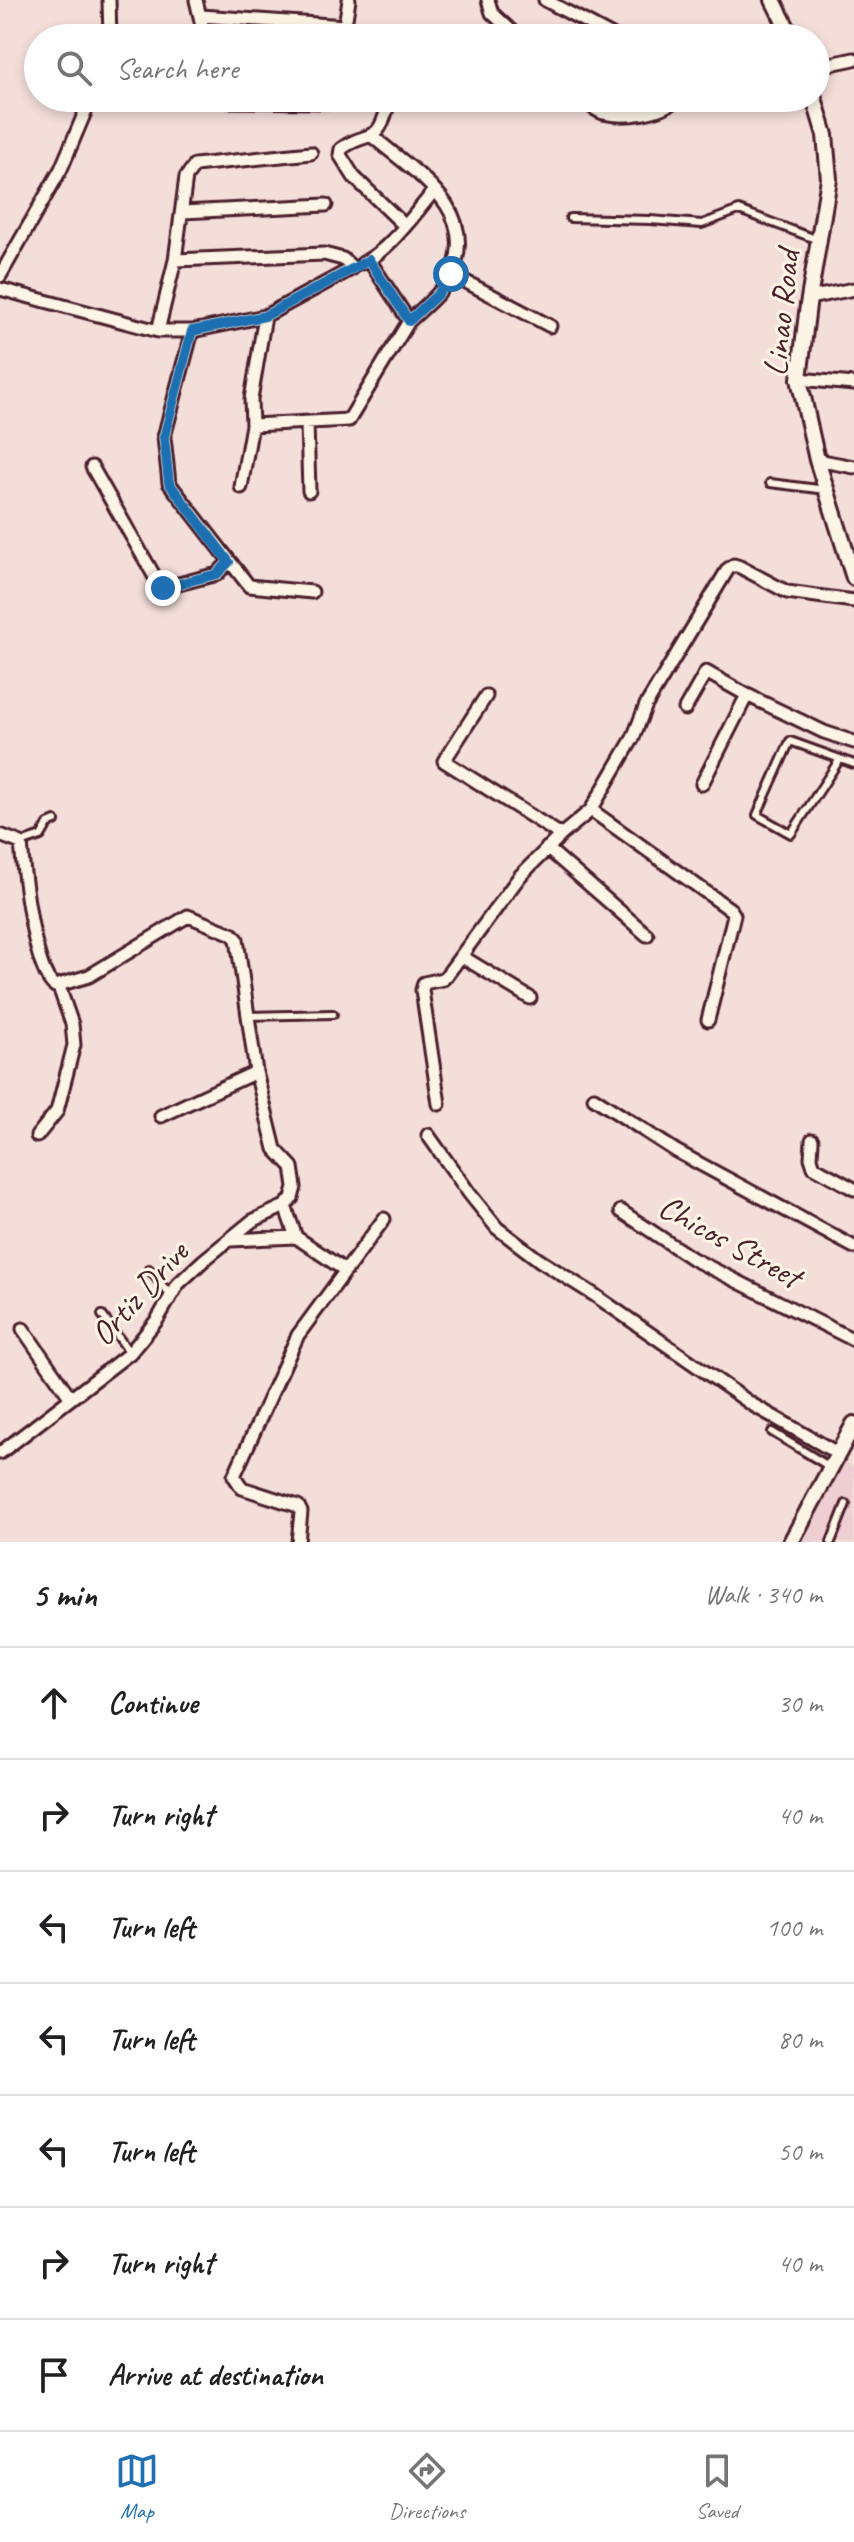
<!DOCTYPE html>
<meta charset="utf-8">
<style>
:root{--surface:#fff;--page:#f2f2f2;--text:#202124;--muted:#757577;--line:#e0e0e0;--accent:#1f6fb2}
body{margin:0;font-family:Caveat,sans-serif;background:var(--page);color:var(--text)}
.stop{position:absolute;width:24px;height:24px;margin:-18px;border:6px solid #1f6fb2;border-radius:50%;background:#fff}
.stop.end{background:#1f6fb2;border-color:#fff;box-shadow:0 2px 8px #0008}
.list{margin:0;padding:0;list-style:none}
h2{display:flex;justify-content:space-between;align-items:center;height:104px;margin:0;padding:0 32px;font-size:34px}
h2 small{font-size:26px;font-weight:400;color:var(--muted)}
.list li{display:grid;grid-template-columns:52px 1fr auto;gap:24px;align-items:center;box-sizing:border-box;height:112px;padding:0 32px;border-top:2px solid var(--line)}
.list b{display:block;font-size:30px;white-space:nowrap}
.list em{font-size:26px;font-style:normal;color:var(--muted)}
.icon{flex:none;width:44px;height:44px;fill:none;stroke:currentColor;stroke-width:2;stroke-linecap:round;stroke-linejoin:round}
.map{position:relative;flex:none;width:854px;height:1542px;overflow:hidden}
.search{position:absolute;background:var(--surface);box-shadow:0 4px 12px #0003;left:24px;right:24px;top:24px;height:88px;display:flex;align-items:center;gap:20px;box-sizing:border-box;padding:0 28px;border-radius:44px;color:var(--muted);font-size:30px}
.sheet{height:888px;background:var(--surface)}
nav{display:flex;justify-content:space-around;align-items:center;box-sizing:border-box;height:112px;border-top:2px solid var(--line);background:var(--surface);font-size:22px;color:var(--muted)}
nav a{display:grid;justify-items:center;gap:4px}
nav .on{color:var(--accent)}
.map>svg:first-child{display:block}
.built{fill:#eeced2}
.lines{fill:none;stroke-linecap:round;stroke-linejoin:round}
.service-casing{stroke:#4a1f2b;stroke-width:12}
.minor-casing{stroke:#4a1f2b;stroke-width:17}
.tertiary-casing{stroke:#4a1f2b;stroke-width:20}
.service{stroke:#fcf5e5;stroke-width:6}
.minor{stroke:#fcf5e5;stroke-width:11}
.tertiary{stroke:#fcf5e5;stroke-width:14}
.route{stroke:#1f6fb2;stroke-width:10}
.labels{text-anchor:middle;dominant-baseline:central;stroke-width:6;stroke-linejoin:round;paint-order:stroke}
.street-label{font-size:34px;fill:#4a1f2b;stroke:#fcf5e5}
</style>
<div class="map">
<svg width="854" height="1542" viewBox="0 0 854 1542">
<rect width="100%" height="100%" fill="#f4deda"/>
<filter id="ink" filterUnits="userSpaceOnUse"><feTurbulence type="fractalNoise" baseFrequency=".0125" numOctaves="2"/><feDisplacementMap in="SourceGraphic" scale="16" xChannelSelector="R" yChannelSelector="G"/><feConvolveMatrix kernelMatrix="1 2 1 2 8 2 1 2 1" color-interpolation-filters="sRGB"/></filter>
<g filter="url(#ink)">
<path class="built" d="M844,1461L854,1468V1542H803Z"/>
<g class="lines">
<g class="service-casing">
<path id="service" d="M570,218L650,220L702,224L739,210L818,240
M770,483L826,490
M840,759L791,834L757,815L790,741L854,764
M21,843L41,836L48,824L55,821
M248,1016L333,1014
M149,1269L171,1296
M102,1315L130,1353
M772,1432L830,1467
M831,1542L846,1504"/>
</g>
<g class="minor-casing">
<path id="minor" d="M109,0L110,38
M196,0L205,38
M488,0L492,13L519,38
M545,0L616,38
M201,16L345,26
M343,38L349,0
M816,67L854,59
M222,98L228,101L327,102L331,98
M581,98C588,104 594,110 603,113C623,118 663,114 677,98
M388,105C377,148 369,128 341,149L340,155L354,177L405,226
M372,136C415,173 481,209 451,275C442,293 424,307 409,321
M182,212L326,205
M363,263C392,248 414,214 435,190
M451,274L550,326
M0,276L61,169L91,98
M0,289L158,331H192L265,316L353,268L343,259L324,254L175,260
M809,298L854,289
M158,331L175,260L186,177L195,165L311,153
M192,331L164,437L169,483L249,586L312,592
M799,379L854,384
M307,423L309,491
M252,425L349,420L409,321L369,260
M817,460L854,467
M92,467L160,586L167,587L217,574L229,562
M241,487L252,425L251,399L265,316
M486,696L444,761L561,835
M685,709L706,672L747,695
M702,784L747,695L824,732L854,742
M591,810L731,910L734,915L708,1020
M0,835L21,843C23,869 34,974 55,986L89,976L188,916L232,934L237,939L256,1072L161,1116
M547,848L647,935
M461,956L530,998
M594,1098L676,1151L854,1247
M439,1104L422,990L424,983L443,979L447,975L520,876L561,835L591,810L633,738L646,705L728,569L734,565L740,567L787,592L854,601
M428,1135L469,1193L497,1228L539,1260L593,1294L753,1405L837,1453
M37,1136L57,1111L74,1045L72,1024L59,987
M812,1140L811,1158L814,1167L854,1189
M285,1206L296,1237L346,1271
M621,1211L693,1259L854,1340
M230,1240L296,1237
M23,1329L70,1397
M0,1453L130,1353L157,1320L178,1284L204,1260L252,1221L285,1206L292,1198L295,1187L292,1167L275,1149L256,1072
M298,1542L301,1512L298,1506L242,1488L234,1476L298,1335L384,1219"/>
</g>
<g class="tertiary-casing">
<path id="tertiary" d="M773,0L792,38
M814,98L825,135L829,179L808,305L799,379L817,460L854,578
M791,1542L854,1424"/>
</g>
<use href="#service" class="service"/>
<use href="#minor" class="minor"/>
<use href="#tertiary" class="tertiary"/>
</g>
</g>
<g class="lines" filter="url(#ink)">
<path class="route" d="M163,588L217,574L229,562L169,483L164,437L192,331L265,316L369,260L409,321L438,294L451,274"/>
</g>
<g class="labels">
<g class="street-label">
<text transform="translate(781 313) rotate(-84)">Linao Road</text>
<text transform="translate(730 1241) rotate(29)">Chicos Street</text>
<text transform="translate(139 1293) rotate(-48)">Ortiz Drive</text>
</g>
</g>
</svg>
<div class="stop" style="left:451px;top:274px"></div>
<div class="stop end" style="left:163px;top:588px"></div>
<div class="search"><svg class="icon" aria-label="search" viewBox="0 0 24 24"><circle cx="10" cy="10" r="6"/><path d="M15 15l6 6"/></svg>Search here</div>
</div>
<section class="sheet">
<h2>5 min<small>Walk · 340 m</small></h2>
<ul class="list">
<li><svg class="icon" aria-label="ahead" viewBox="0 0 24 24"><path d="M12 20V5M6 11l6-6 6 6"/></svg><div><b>Continue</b></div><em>30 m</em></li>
<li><svg class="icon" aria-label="right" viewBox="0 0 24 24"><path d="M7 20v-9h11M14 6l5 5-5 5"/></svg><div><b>Turn right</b></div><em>40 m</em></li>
<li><svg class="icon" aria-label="left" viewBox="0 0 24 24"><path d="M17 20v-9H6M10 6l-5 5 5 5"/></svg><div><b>Turn left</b></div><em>100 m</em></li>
<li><svg class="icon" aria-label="left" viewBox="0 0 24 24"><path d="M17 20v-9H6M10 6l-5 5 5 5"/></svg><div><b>Turn left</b></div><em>80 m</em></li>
<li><svg class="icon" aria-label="left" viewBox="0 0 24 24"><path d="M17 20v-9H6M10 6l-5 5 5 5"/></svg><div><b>Turn left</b></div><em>50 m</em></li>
<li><svg class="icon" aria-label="right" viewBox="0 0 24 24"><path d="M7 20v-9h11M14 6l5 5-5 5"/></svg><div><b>Turn right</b></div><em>40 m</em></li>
<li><svg class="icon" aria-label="arrive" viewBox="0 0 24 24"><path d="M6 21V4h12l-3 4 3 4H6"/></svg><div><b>Arrive at destination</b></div></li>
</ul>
</section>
<nav>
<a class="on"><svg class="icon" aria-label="map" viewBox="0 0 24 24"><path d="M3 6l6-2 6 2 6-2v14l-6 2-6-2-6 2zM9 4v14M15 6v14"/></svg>Map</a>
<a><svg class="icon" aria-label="directions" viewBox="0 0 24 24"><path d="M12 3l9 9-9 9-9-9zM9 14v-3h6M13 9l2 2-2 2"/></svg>Directions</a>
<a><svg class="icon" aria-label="saved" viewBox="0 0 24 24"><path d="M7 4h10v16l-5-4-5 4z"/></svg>Saved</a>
</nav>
